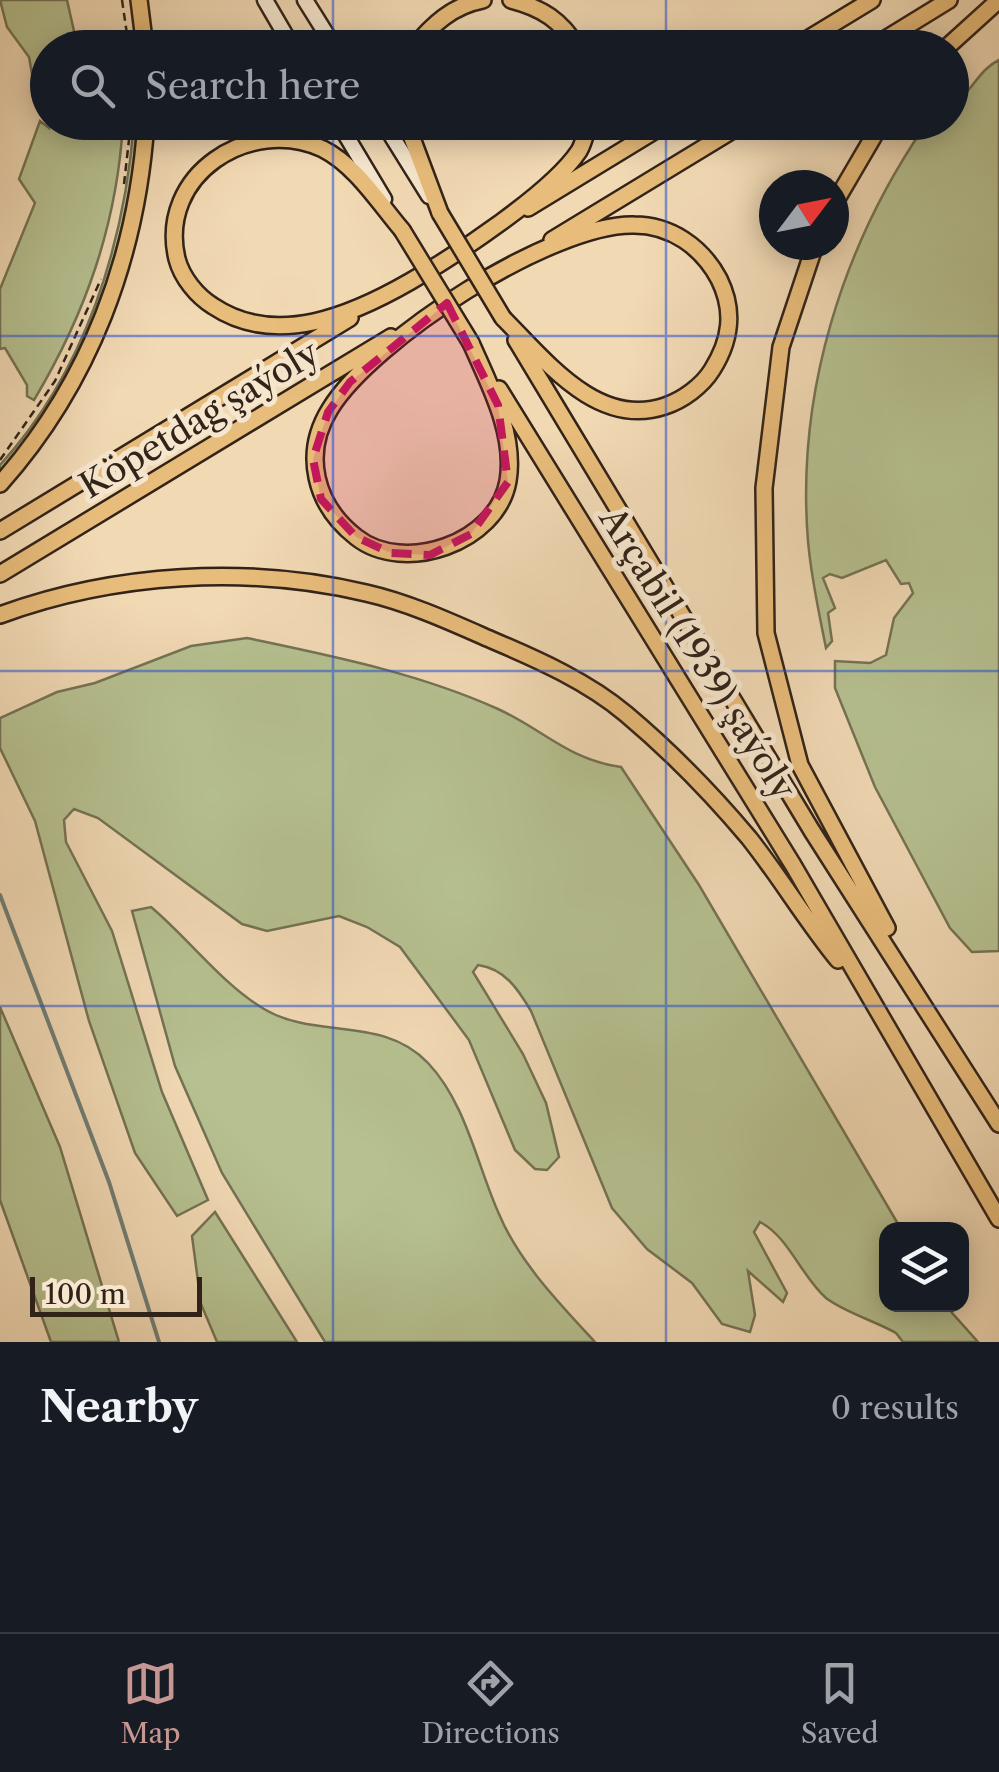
<!DOCTYPE html>
<meta charset="utf-8">
<style>
:root{--surface:#171b24;--page:#20242c;--text:#f1f3f6;--muted:#9ea1a6;--line:#363941;--accent:#c59692}
body{margin:0;font-family:"Libre Caslon Text",serif;background:var(--page);color:var(--text)}
.controls{position:absolute;right:30px;bottom:30px;display:grid;overflow:hidden;border-radius:20px;box-shadow:0 5px 25px #0003}
.controls button{width:90px;height:90px;display:grid;place-items:center;padding:0;border:0;border-bottom:2px solid var(--line);background:var(--surface);color:var(--text);font:50px sans-serif}
.compass{position:absolute;left:759px;top:170px;width:90px;height:90px;border-radius:50%;background:var(--surface);box-shadow:0 5px 25px #0003;rotate:58deg}
.scale{position:absolute;left:30px;bottom:25px;width:172px;box-sizing:border-box;padding-left:10px;border:5px solid #322319;border-top:0;font-size:28px;line-height:35px;white-space:nowrap;color:#322319;-webkit-text-stroke:8px #f6e6ce;paint-order:stroke}
.list{margin:0;padding:0;list-style:none}
h2{display:flex;justify-content:space-between;align-items:center;height:130px;margin:0;padding:0 40px;font-size:42px}
h2 small{font-size:32px;font-weight:400;color:var(--muted)}
.icon{flex:none;width:55px;height:55px;fill:none;stroke:currentColor;stroke-width:2;stroke-linecap:round;stroke-linejoin:round}
.map{position:relative;flex:none;width:999px;height:1342px;overflow:hidden}
.search{position:absolute;background:var(--surface);box-shadow:0 5px 25px #0003;left:30px;right:30px;top:30px;height:110px;display:flex;align-items:center;gap:25px;box-sizing:border-box;padding:0 35px;border-radius:55px;color:var(--muted);font-size:38px}
.sheet{height:290px;background:var(--surface)}
nav{display:flex;justify-content:space-around;align-items:center;box-sizing:border-box;height:140px;border-top:2px solid var(--line);background:var(--surface);font-size:28px;color:var(--muted)}
nav a{display:grid;justify-items:center;gap:5px}
nav .on{color:var(--accent)}
.map>svg:first-child{display:block}
.green{fill:#b6c090;stroke:#747254;stroke-width:2.5}
.lines{fill:none;stroke-linecap:round;stroke-linejoin:round}
.stream{stroke:#717e75;stroke-width:4}
.secondary-casing{stroke:#322319;stroke-width:19}
.primary-casing{stroke:#322319;stroke-width:20}
.path{stroke:#322319;stroke-width:2.5;stroke-dasharray:8 5;stroke-linecap:butt}
.secondary{stroke:#f6e6ce;stroke-width:14}
.primary{stroke:#e8bc7a;stroke-width:15}
.primary-bridge-casing{stroke:#322319;stroke-width:20;stroke-linecap:butt}
.primary-bridge{stroke:#e8bc7a;stroke-width:15}
.marked{fill:#c2185b;fill-opacity:0.2;stroke:#c2185b;stroke-width:8;stroke-dasharray:20 12;stroke-linejoin:round}
.grid{fill:none;stroke:#1d4ed8;stroke-width:2.5;stroke-opacity:0.55}
.labels{text-anchor:middle;dominant-baseline:central;stroke-width:10;stroke-linejoin:round;paint-order:stroke}
.street-label{font-size:35px;fill:#322319;stroke:#f6e6ce}
</style>
<div class="map">
<svg width="999" height="1342" viewBox="0 0 999 1342">
<rect width="100%" height="100%" fill="#f1d9b4"/>
<filter id="stains"><feTurbulence type="fractalNoise" baseFrequency=".002" numOctaves="4"/><feColorMatrix values="0 0 0 0 .2 0 0 0 0 .09 0 0 0 0 .02 0 0 0 .5 -.17"/></filter>
<radialGradient id="worn" r=".72"><stop offset=".6" stop-color="#630" stop-opacity="0"/><stop offset="1" stop-color="#630" stop-opacity=".3"/></radialGradient>
<path class="green" d="M0,0H67L76,40H84L83,47L48,48L47,120L37,105L41,93L34,85L29,57L7,27Z
M999,60V951L972,952L950,928L875,787L835,688V661L870,663L886,655L894,618L913,593L909,583L901,584L886,560L842,578L830,574L823,578L835,608L828,613L832,641L826,648C819,613 811,577 808,541C796,394 842,247 924,127L929,123L952,122V104C973,92 978,70 999,60Z
M40,121L49,128V123H123C117,224 86,313 34,400L27,396V385L5,348L0,349V289L35,203L19,179Z
M134,123H139C127,252 86,372 0,472V465C85,372 124,246 134,123Z
M247,638C332,656 418,673 498,709C544,730 569,760 621,767L699,885L901,1229L886,1230V1304L945,1305L978,1342H903L896,1333C875,1321 844,1312 826,1298C801,1276 789,1237 760,1222L754,1232L787,1293L783,1302L748,1271L755,1315L750,1332L722,1324L692,1283L647,1249L612,1208L531,1011C518,989 505,969 478,965L473,972L523,1054L546,1103L559,1157L547,1170L535,1169L515,1150L469,1040L400,947L367,927L339,916L267,931L242,924L98,818L74,809L64,820L66,842L112,931L162,1092L208,1200L177,1216L135,1153L89,1021L35,821L0,748V718L57,692L95,683L191,646Z
M151,907C189,939 222,984 264,1009C316,1040 383,1015 428,1063C466,1103 477,1165 499,1214C519,1262 560,1304 595,1342H325L222,1173L175,1066L132,911Z
M0,1007L60,1147L119,1342H51L0,1200Z
M215,1212L297,1342H217L201,1304L192,1236Z"/>
<g class="lines">
<path class="stream" d="M0,895L109,1182L159,1342"/>
<g class="secondary-casing">
<path id="secondary" d="M265,0L293,48
M305,0L335,48
M338,122L384,199
M383,122L429,196"/>
</g>
<g class="primary-casing">
<path id="primary" d="M139,0L145,48
M511,0C542,8 561,20 578,48
M413,48C433,24 452,6 483,0
M793,48L872,0
M871,48L949,0
M946,48L999,0
M406,122L440,213
M834,204L882,122
M528,208L669,122
M402,230C379,203 355,165 323,149C250,115 157,175 177,259C182,278 197,296 213,306C276,348 352,315 411,281C456,255 551,193 579,151C584,143 586,131 589,122
M552,240L746,122
M815,245L781,347L764,488L766,633L800,765L887,928
M516,340L812,831L999,1124
M471,343C489,384 516,434 508,481C497,543 404,575 356,537C315,505 302,454 330,409C372,340 552,223 634,225C671,225 702,247 719,279C735,311 731,340 712,370C702,386 683,400 665,406C598,429 546,361 503,318
M499,389L793,865L999,1219
M0,484C90,383 137,257 146,122
M0,531L350,318
M0,574L391,337
M0,615C114,573 248,565 366,593C410,603 453,623 494,641C539,660 588,682 626,714C670,751 712,794 749,838C780,877 806,921 838,960"/>
</g>
<path class="path" d="M122,0L129,48
M124,184L131,122
M0,460L55,381L101,279"/>
<use href="#secondary" class="secondary"/>
<use href="#primary" class="primary"/>
<g class="primary-bridge-casing">
<path id="primary-bridge" d="M440,213L503,318
M402,230L471,343"/>
</g>
<use href="#primary-bridge" class="primary-bridge"/>
</g>
<path class="marked" d="M447,303L498,405L508,482L471,534L430,555L391,553L356,537L321,499L313,459L328,412L350,382Z"/>
<path class="grid" d="M333,0V48M666,0V48M333,122V1342M666,122V1342M0,336H999M0,671H999M0,1006H999"/>
<g class="labels">
<g class="street-label">
<text transform="translate(199 419) rotate(-31)">Köpetdag şaýoly</text>
<text transform="translate(698 653) rotate(58)">Arçabil (1939) şaýoly</text>
</g>
</g>
<rect width="100%" height="100%" filter="url(#stains)"/>
<rect width="100%" height="100%" fill="url(#worn)"/>
</svg>
<div class="controls">
<button><svg class="icon" aria-label="layers" viewBox="0 0 24 24"><path d="M12 4l9 5-9 5-9-5zM3 14l9 5 9-5"/></svg></button>
</div>
<svg class="compass" viewBox="-18 -18 36 36"><path d="M0-13l5 13h-10z" fill="#e53935"/><path d="M0 13l5-13h-10z" fill="#9ea1a6"/></svg>
<div class="scale">100 m</div>
<div class="search"><svg class="icon" aria-label="search" viewBox="0 0 24 24"><circle cx="10" cy="10" r="6"/><path d="M15 15l6 6"/></svg>Search here</div>
</div>
<section class="sheet">
<h2>Nearby<small>0 results</small></h2>
<ul class="list">
</ul>
</section>
<nav>
<a class="on"><svg class="icon" aria-label="map" viewBox="0 0 24 24"><path d="M3 6l6-2 6 2 6-2v14l-6 2-6-2-6 2zM9 4v14M15 6v14"/></svg>Map</a>
<a><svg class="icon" aria-label="directions" viewBox="0 0 24 24"><path d="M12 3l9 9-9 9-9-9zM9 14v-3h6M13 9l2 2-2 2"/></svg>Directions</a>
<a><svg class="icon" aria-label="saved" viewBox="0 0 24 24"><path d="M7 4h10v16l-5-4-5 4z"/></svg>Saved</a>
</nav>
